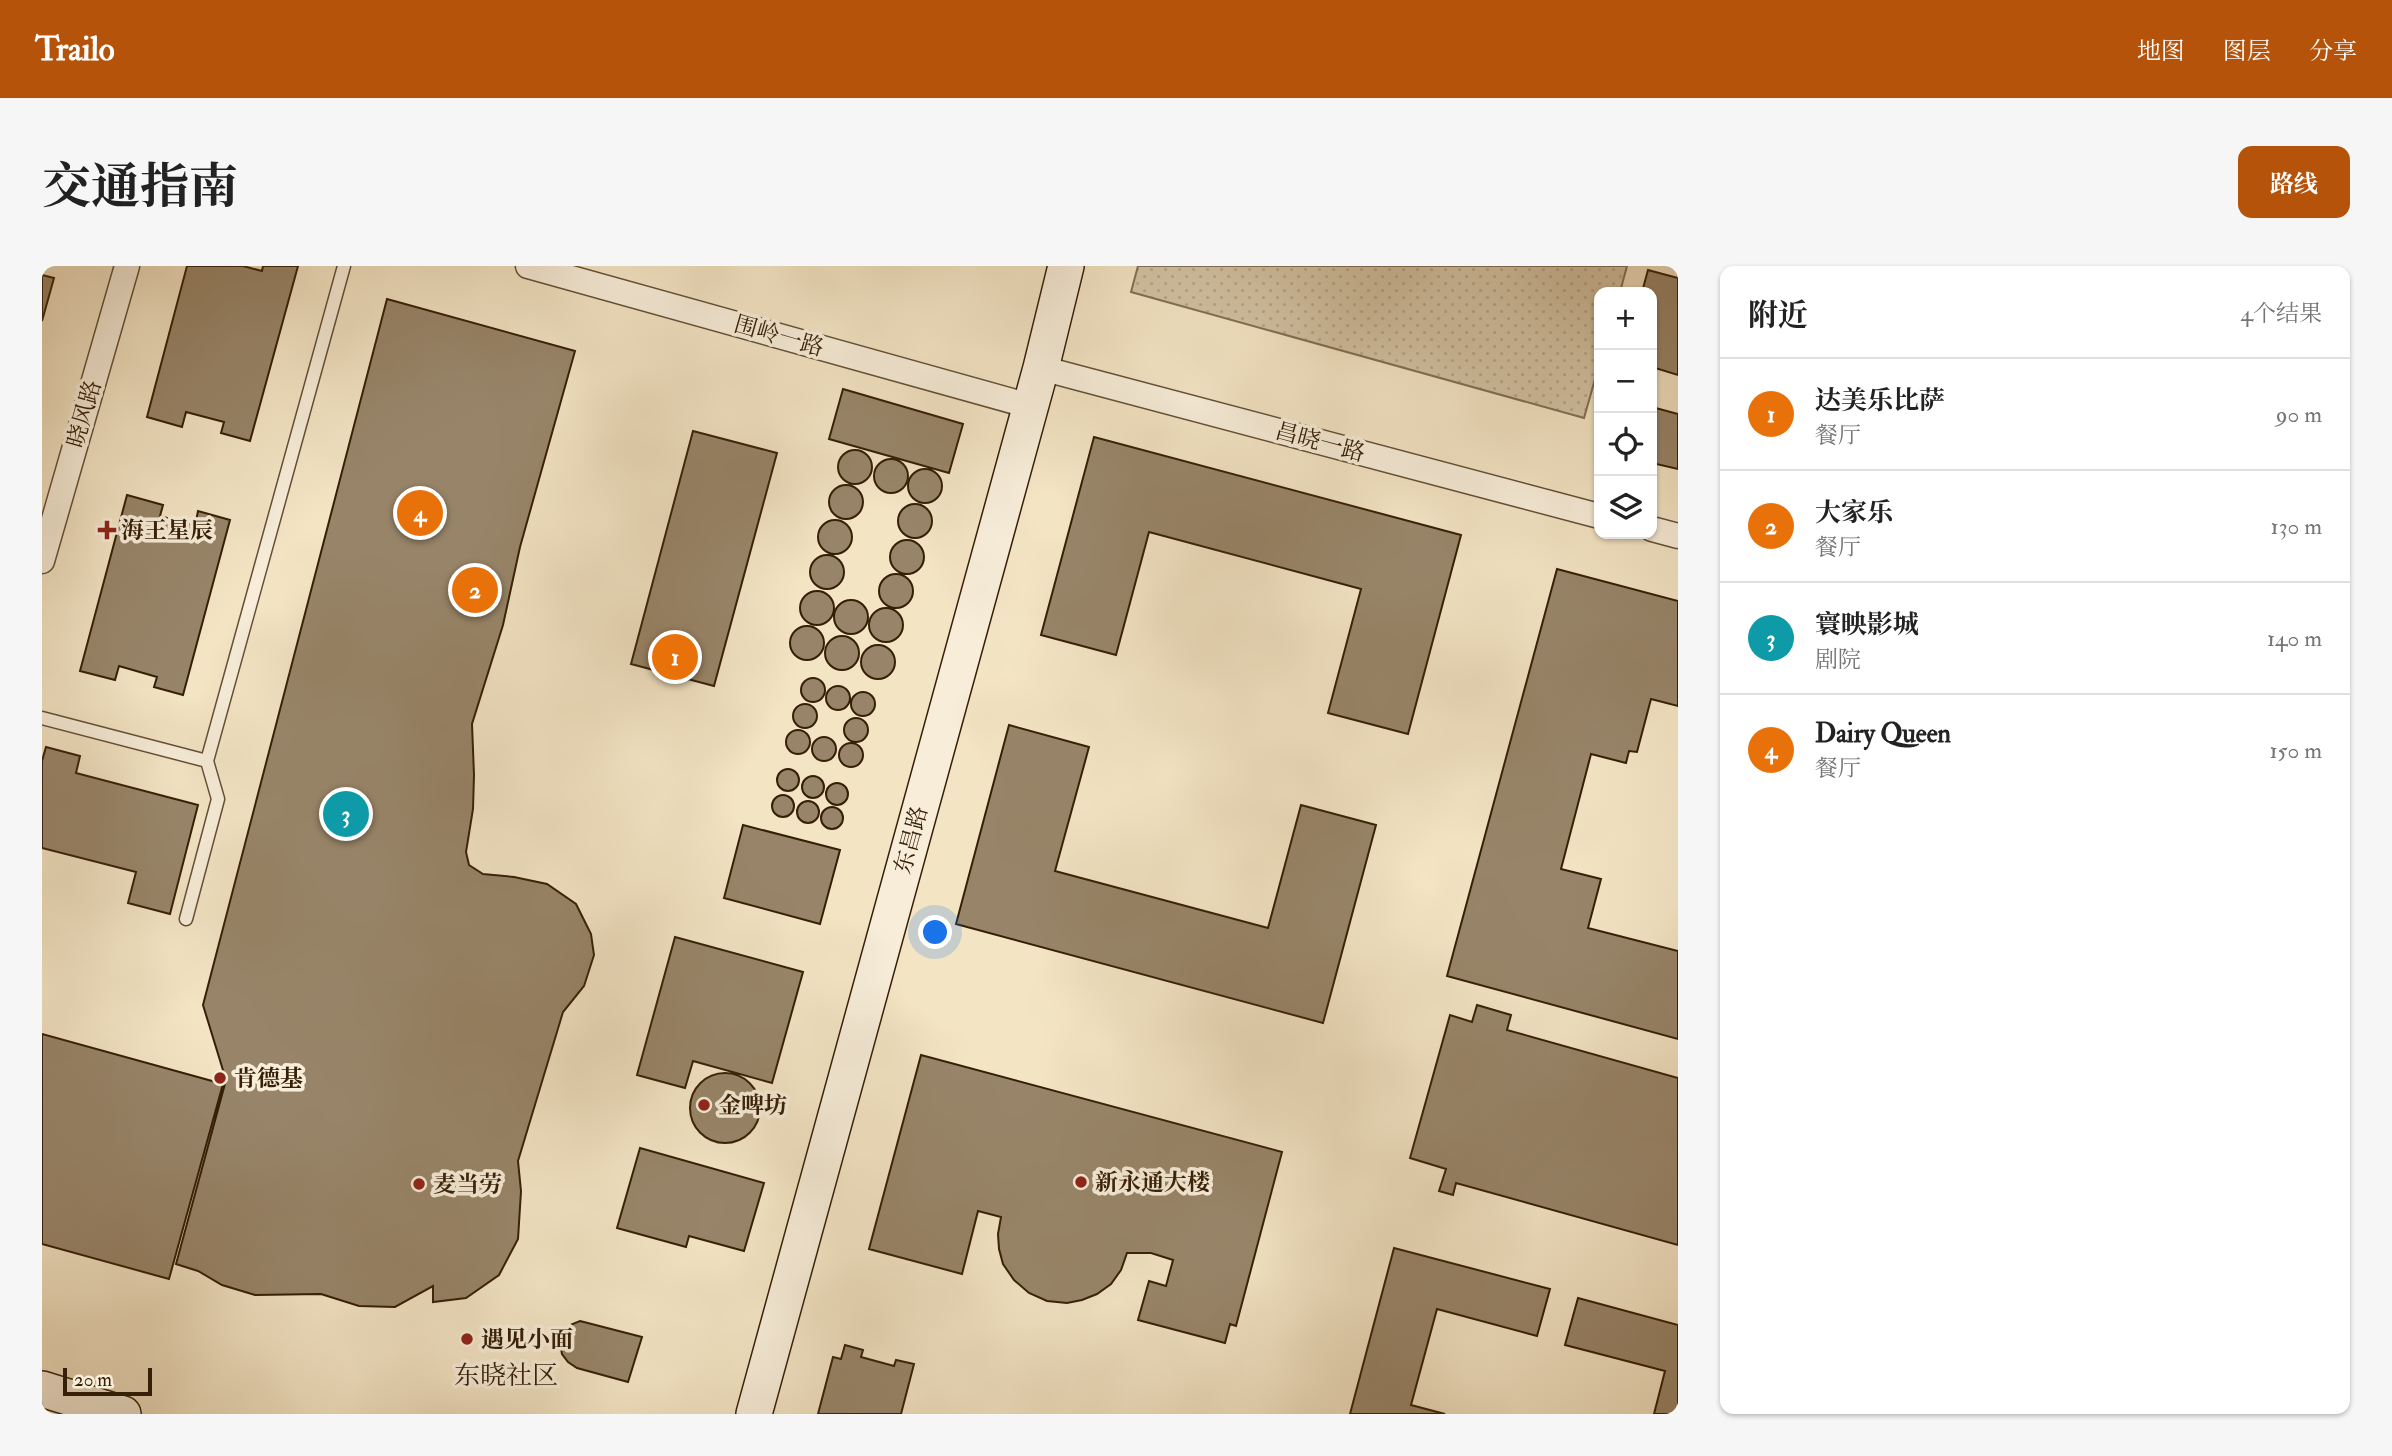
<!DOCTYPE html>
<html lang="zh">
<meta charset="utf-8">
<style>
:root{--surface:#fff;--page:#f6f6f6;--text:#222;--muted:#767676;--line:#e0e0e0;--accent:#b45309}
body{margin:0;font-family:"IM FELL Double Pica","Noto Serif SC",serif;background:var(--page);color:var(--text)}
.controls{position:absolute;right:21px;top:21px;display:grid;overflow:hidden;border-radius:14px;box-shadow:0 2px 5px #0004}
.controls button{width:63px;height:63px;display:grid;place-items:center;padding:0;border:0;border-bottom:2px solid var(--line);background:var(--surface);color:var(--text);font:35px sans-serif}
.scale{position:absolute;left:21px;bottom:18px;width:89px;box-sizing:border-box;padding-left:7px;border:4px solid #361f07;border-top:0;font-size:19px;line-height:24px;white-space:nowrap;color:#361f07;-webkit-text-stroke:5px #f7edd9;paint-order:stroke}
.you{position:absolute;left:894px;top:667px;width:24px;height:24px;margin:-18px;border:5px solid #fff;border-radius:50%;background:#1a73e8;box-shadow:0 0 0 10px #1a73e833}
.badge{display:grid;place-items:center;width:46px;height:46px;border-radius:50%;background:var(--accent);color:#fff;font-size:23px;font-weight:700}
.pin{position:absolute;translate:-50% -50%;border:4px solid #fff;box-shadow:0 2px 7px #0006}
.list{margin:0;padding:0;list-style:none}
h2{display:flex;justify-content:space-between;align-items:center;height:91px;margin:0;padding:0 28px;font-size:30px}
h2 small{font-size:23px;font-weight:400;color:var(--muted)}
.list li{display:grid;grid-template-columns:46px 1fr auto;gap:21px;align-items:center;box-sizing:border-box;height:112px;padding:0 28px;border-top:2px solid var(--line)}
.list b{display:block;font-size:26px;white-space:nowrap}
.list p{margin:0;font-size:23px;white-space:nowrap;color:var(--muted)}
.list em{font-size:23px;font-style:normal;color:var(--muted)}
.icon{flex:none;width:38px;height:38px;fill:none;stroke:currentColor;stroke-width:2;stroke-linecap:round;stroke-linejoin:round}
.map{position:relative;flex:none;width:1636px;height:1148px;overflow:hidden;border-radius:14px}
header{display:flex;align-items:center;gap:42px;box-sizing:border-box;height:98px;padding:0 35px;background:var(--accent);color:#fff}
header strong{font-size:33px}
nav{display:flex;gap:38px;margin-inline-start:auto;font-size:24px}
.intro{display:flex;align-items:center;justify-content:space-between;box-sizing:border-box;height:168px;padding:0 42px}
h1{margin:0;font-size:49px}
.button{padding:18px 32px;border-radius:14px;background:var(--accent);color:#fff;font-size:24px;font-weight:700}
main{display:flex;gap:42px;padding:0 42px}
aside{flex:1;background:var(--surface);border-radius:14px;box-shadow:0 2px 5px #0004}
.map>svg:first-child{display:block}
.grass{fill:url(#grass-dots);stroke:#847156;stroke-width:2}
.building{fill:#988569;stroke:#361f07;stroke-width:2}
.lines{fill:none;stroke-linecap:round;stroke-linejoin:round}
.lane-casing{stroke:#655036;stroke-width:15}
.street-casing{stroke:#655036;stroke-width:27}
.secondary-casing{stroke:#361f07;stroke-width:38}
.lane{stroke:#f7edd9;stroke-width:12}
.street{stroke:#f7edd9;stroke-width:24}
.secondary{stroke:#f7edd9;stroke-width:35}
.poi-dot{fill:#8f2418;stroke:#f7edd9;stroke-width:2.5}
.labels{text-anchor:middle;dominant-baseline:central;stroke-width:7;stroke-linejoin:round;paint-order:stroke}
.street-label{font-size:23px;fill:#361f07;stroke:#f7edd9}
.poi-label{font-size:23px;font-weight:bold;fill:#361f07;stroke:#f7edd9;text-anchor:start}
.quarter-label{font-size:26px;fill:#361f07;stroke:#f7edd9}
</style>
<header>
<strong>Trailo</strong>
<nav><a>地图</a><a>图层</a><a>分享</a></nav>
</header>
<div class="intro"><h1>交通指南</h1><a class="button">路线</a></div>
<main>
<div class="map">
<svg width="1636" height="1148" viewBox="0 0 1636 1148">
<defs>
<pattern id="grass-dots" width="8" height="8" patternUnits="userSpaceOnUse" patternTransform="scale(1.75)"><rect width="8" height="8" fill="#d3c3a4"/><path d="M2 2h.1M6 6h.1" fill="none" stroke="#b6a78c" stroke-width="1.8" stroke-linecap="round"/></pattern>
</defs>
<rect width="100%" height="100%" fill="#f3e4c4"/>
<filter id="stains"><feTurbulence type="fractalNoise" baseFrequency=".00286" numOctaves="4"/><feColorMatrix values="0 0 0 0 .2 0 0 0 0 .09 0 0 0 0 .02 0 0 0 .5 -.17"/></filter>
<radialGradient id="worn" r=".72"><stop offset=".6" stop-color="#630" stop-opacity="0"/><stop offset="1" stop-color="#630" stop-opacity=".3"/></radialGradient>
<path class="grass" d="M1096,0H1585L1578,26H1557V99L1542,152L1089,26Z"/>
<path class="building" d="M145,0H201L220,5L221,0H256L208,175L179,167L182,156L144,146L140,161L105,151Z
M1606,4L1636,12V109L1610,101V26H1600Z
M0,9L12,12L0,55Z
M345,33L533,85L478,281L461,359L430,458L432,509L431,543L424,586L427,599L441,608L472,611L505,618L534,638L549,668L552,689L542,720L521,746L476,895L479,925L476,973L457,1009L424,1032L391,1036V1020L353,1041L317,1040L279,1028L213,1029L180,1019L156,1005L134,998L184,814L161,739Z
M801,123L921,158L907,207L787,173Z
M1610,141L1636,148V203L1610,197Z
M651,165L735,187L672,420L589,398Z
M1052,171L1419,269L1366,468L1286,447L1319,323L1107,266L1074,389L999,369Z
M796 201a17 17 0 1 1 34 0a17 17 0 1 1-34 0Z
M832 210a17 17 0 1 1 34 0a17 17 0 1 1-34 0Z
M866 220a17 17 0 1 1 34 0a17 17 0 1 1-34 0Z
M787 236a17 17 0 1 1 34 0a17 17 0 1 1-34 0Z
M85,229L121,239L118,250L153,260L156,245L188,254L141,429L112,421L115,411L77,400L73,414L38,405Z
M856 255a17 17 0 1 1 34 0a17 17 0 1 1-34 0Z
M776 271a17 17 0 1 1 34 0a17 17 0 1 1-34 0Z
M848 291a17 17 0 1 1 34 0a17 17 0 1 1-34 0Z
M768 306a17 17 0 1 1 34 0a17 17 0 1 1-34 0Z
M1515,303L1636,335V440L1609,433L1595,486L1587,485L1584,497L1549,488L1519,603L1559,613L1546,662L1636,685V773L1405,710Z
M837 325a17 17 0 1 1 34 0a17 17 0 1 1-34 0Z
M758 342a17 17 0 1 1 34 0a17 17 0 1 1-34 0Z
M792 351a17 17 0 1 1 34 0a17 17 0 1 1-34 0Z
M827 359a17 17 0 1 1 34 0a17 17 0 1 1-34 0Z
M748 377a17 17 0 1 1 34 0a17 17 0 1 1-34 0Z
M783 387a17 17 0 1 1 34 0a17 17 0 1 1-34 0Z
M819 396a17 17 0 1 1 34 0a17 17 0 1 1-34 0Z
M759 424a12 12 0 1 1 24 0a12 12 0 1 1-24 0Z
M784 432a12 12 0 1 1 24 0a12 12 0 1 1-24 0Z
M809 438a12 12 0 1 1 24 0a12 12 0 1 1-24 0Z
M751 450a12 12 0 1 1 24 0a12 12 0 1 1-24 0Z
M802 464a12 12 0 1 1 24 0a12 12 0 1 1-24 0Z
M967,459L1047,481L1013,605L1226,662L1259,539L1334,559L1281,757L914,658Z
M744 476a12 12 0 1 1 24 0a12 12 0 1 1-24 0Z
M770 483a12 12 0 1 1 24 0a12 12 0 1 1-24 0Z
M797 489a12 12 0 1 1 24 0a12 12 0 1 1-24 0Z
M4,481L38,490L34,507L156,539L128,648L86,637L94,606L0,582V495Z
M735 514a11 11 0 1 1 22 0a11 11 0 1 1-22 0Z
M760 521a11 11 0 1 1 22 0a11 11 0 1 1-22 0Z
M784 528a11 11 0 1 1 22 0a11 11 0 1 1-22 0Z
M730 540a11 11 0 1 1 22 0a11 11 0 1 1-22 0Z
M755 546a11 11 0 1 1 22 0a11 11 0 1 1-22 0Z
M779 552a11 11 0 1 1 22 0a11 11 0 1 1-22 0Z
M701,559L798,584L778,658L682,632Z
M633,671L761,706L730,817L651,795L643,822L595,809Z
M1435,739L1469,749L1465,764L1636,812V979L1414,917L1411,929L1397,925L1404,903L1368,892L1408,749L1430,756Z
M0,768L181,818L127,1013L0,978Z
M879,789L1240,886L1194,1060L1188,1058L1183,1077L1096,1054L1107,1015L1124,1020L1131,994L1109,987H1085L1079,1004L1069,1018L1055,1028L1040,1034L1025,1037L1005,1035L987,1027L972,1014L961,998L957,983L956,968L959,951L936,945L920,1008L827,983Z
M648 842a35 35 0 1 1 70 0a35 35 0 1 1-70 0Z
M598,882L722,917L702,985L647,970L644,981L575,962Z
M1352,982L1508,1023L1495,1070L1395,1043L1369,1139L1403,1148H1308Z
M1536,1032L1636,1059V1148H1612L1623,1105L1523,1079Z
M538,1055L600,1071L586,1116L535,1102L526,1096L520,1088L518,1077L521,1067L528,1059Z
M803,1079L821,1084L819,1091L852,1100L854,1094L872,1098L859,1148H776L791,1091L799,1093Z"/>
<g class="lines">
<g class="lane-casing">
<path id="lane" d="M0,452L165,495
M144,653L176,533L165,495L302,0"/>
</g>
<g class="street-casing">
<path id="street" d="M486,0L988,140
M999,102L1557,250
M1610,263L1636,270
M0,295L85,0"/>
</g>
<g class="secondary-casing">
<path id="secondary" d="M0,1123L81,1148
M712,1148L999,102L1024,0"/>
</g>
<use href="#lane" class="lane"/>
<use href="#street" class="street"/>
<use href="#secondary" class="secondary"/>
</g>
<g class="poi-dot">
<path d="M61.5 253.5h7v7h7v7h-7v7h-7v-7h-7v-7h7z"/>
<circle cx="178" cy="812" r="7"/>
<circle cx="662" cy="839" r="7"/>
<circle cx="1039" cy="916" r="7"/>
<circle cx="377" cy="918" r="7"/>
<circle cx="425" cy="1073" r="7"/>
</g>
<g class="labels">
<g class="street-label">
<text transform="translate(737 70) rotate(16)">围岭一路</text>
<text transform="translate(42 148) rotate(-74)">晓风路</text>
<text transform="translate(1278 176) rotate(15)">昌晓一路</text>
<text transform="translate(869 574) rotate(-75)">东昌路</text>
</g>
<g class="poi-label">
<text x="79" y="264">海王星辰</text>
<text x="192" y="812">肯德基</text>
<text x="676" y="839">金啤坊</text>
<text x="1053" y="916">新永通大楼</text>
<text x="391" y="918">麦当劳</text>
<text x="439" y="1073">遇见小面</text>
</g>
<g class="quarter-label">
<text x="464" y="1110">东晓社区</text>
</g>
</g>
<rect width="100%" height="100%" filter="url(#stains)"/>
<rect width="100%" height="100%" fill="url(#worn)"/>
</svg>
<div class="controls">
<button>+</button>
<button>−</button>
<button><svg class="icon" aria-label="locate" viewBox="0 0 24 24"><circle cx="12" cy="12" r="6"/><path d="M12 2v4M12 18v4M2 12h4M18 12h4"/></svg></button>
<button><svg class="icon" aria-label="layers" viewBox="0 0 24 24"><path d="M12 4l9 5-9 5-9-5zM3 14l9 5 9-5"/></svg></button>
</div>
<div class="scale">20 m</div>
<div class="you"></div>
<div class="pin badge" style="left:633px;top:391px;background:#e8710a">1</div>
<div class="pin badge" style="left:433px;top:324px;background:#e8710a">2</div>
<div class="pin badge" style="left:304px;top:548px;background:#0f9aa8">3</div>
<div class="pin badge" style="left:378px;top:247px;background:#e8710a">4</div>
</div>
<aside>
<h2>附近<small>4个结果</small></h2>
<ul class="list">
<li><span class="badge" style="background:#e8710a">1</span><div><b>达美乐比萨</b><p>餐厅</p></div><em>90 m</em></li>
<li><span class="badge" style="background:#e8710a">2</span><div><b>大家乐</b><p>餐厅</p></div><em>130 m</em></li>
<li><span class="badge" style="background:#0f9aa8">3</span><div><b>寰映影城</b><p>剧院</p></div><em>140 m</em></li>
<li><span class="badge" style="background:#e8710a">4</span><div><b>Dairy Queen</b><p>餐厅</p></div><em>150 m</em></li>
</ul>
</aside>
</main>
